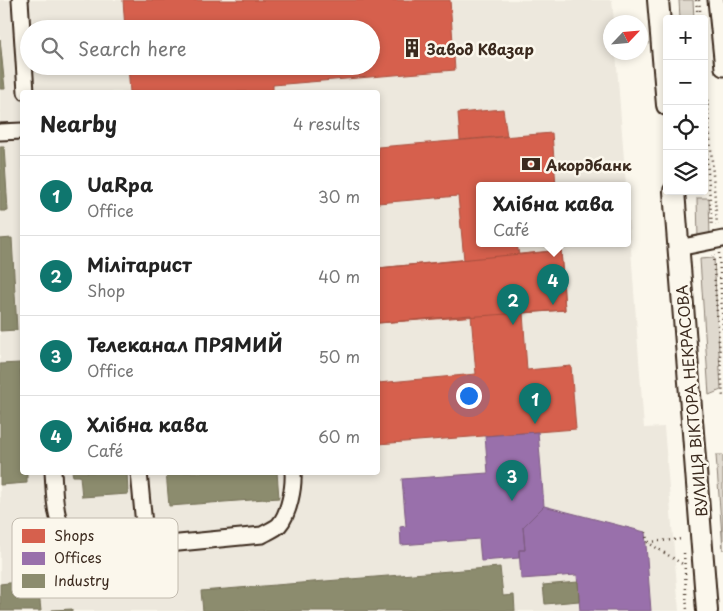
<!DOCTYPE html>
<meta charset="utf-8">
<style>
:root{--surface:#fff;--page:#f6f6f6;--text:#222;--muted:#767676;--line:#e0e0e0;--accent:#0f766e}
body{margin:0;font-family:"Playpen Sans",sans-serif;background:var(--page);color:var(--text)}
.controls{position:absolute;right:15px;top:15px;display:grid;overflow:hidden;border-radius:5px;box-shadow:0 2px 8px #0003}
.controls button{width:45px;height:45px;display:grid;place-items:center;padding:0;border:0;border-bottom:1px solid var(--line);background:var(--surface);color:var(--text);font:25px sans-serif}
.compass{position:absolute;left:603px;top:15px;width:45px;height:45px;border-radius:50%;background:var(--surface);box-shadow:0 2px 8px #0003;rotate:64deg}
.you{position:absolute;left:468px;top:395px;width:18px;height:18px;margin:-12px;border:4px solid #fff;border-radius:50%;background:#1a73e8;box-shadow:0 0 0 8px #1a73e833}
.badge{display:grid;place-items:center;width:32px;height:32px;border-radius:50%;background:var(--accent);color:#fff;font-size:16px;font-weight:700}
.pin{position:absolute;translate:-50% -41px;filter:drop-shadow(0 1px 2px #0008)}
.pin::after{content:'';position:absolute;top:26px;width:18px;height:15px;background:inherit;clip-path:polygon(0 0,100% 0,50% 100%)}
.popup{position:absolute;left:476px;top:182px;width:155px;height:65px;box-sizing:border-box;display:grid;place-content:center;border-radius:5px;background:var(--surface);filter:drop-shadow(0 1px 4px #0005);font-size:16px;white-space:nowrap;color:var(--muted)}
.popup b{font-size:19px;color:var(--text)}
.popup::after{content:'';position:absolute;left:50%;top:100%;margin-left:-10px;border:10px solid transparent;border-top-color:var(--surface)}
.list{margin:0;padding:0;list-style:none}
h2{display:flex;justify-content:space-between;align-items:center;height:65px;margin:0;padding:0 20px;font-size:21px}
h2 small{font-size:16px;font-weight:400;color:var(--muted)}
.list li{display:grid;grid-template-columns:32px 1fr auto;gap:15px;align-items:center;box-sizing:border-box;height:80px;padding:0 20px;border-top:1px solid var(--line)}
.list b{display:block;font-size:19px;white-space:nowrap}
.list p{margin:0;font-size:16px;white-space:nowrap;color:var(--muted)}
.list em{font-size:16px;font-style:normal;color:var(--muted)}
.icon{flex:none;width:28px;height:28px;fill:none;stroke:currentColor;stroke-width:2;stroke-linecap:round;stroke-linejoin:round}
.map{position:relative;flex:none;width:723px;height:611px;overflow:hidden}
.search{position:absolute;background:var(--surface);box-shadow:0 2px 8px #0003;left:20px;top:20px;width:360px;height:55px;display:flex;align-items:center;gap:12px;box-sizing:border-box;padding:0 18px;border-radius:28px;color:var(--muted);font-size:19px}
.panel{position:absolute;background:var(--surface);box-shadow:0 2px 8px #0003;left:20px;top:90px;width:360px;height:385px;border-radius:5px}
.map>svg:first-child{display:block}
.built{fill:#ede8dd;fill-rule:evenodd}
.green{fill:#dfd9ce;stroke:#8d8276}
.shops{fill:#d6604d;stroke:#a8503f}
.offices{fill:#9970ab;stroke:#7d5b81}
.industry{fill:#8c8c6e;stroke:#746f56}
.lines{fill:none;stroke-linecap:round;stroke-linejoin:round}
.minor-casing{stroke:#3b2a1e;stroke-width:19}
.major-casing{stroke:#3b2a1e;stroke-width:24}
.path{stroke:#3b2a1e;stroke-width:2.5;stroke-dasharray:1 4;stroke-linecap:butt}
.minor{stroke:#fbf7ec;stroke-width:15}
.major{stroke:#fbf7ec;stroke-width:20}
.labels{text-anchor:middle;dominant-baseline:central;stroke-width:5;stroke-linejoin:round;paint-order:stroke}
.poi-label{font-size:15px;font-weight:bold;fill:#3b2a1e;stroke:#fbf7ec;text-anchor:start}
.street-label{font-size:15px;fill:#3b2a1e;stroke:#fbf7ec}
.key{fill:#fbf7ec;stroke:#c1baae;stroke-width:1}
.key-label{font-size:14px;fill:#3b2a1e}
</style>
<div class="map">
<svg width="723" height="611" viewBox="0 0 723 611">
<rect width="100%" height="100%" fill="#fbf7ec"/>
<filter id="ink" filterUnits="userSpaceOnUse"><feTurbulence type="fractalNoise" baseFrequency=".02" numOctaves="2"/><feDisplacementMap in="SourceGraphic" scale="10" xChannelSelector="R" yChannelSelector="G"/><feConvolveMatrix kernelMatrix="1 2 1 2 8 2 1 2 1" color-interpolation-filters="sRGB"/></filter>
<g filter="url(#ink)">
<path class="built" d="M0,0H612L614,22H610V52L616,53L626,186H479V244H627V195L644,428L664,427L679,611H0ZM29,29H371V66H29ZM22,92H378V472H22Z"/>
<path class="green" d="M679,0H693L694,19H680Z
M697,198H709L710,238L698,239Z
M714,258L721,390L709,395L700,259Z
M716,455H723V550Z"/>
<path class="shops" d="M123,0H450L455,70L273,85V92H130L128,66H371V29H125Z
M503,109L507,136L460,140L458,113Z
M552,133L556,186H479V244H517L519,255L561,250L565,310L523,313L527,370L571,366L576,429L378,444V383L476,374L471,315L378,323V268L464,260L458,196L378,203V147Z
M561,250L565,310L378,323V268Z"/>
<path class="offices" d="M538,432L544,506L523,527L525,550H519V558L481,561L479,539L401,545L400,527L406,526L402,479L488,473L485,436Z
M544,506L645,532L651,611H580L577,575L521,579L519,550H525L523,527Z"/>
<path class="industry" d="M0,39L5,89H0Z
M0,147H4L8,211H0Z
M12,238L17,330L0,331V239Z
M20,363L22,401V472H27V483L0,485V364Z
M72,472H127L128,494L82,497L80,476H73Z
M166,472H277L279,498L169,506Z
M86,552L90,587L39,592L41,611H0V584L26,581L25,568L52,565L51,555Z
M500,567L503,596L514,595L515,611H203L201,591Z
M578,582L579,601L545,604L543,585Z
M72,609V611H52V610Z"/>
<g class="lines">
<g class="minor-casing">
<path id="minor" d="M20,0L26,92
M716,0L723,68
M0,132L22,131
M678,248L723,239
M53,472C55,498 53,529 77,545C81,549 90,549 96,551L262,535C267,532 275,529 279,525C289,514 294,487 293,472
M139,472L146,546"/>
</g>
<g class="major-casing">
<path id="major" d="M658,0L667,105
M674,191L707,611"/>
</g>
<path class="path" d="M696,0L698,19
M699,0L701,19
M704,60L717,225
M704,118L712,227
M719,253L723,329
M713,255L723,398
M646,532L647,542
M647,542L684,565
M649,542L683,539
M684,553L687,611"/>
<use href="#minor" class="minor"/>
<use href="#major" class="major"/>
</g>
</g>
<defs>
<g id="building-bare" transform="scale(1.5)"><path d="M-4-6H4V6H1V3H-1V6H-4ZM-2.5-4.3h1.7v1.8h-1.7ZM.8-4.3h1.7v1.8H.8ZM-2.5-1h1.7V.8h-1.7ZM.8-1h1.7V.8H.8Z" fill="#3b2a1e" stroke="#fbf7ec" stroke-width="2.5" paint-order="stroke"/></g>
<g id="bank-bare" transform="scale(1.5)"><path d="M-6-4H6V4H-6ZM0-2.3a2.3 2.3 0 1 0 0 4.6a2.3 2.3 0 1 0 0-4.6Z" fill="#3b2a1e" stroke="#fbf7ec" stroke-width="2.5" paint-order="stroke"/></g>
</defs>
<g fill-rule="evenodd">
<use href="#building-bare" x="412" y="48"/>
<use href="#bank-bare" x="531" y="164"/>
</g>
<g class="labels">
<g class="poi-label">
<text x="427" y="48">Завод Квазар</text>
<text x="546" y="164">Акордбанк</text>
</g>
<g class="street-label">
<text transform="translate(691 401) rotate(-95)">ВУЛИЦЯ ВІКТОРА НЕКРАСОВА</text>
</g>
</g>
<rect x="12" y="518" width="166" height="80" rx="8" class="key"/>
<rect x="22" y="529" width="23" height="14" fill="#d6604d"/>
<rect x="22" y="552" width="23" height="13" fill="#9970ab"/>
<rect x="22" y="574" width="23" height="14" fill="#8c8c6e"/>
<g class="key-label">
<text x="54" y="541">Shops</text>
<text x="54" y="563">Offices</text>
<text x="54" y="586">Industry</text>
</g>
</svg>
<div class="controls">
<button>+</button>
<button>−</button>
<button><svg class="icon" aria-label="locate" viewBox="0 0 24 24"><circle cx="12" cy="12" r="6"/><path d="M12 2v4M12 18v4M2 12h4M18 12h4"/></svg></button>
<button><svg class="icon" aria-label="layers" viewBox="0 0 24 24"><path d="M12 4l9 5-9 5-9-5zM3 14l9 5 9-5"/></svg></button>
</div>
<svg class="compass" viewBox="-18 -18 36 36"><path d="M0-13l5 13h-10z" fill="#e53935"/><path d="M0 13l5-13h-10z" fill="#767676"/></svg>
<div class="you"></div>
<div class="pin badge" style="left:535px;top:424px">1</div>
<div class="pin badge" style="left:513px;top:325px">2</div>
<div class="pin badge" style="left:512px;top:501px">3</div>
<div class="pin badge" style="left:553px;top:305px">4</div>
<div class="popup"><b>Хлібна кава</b>Café</div>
<div class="search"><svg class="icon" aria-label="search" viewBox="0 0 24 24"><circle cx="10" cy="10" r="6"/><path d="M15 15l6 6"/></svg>Search here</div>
<section class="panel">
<h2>Nearby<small>4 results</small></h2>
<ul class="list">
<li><span class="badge">1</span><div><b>UaRpa</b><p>Office</p></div><em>30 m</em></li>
<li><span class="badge">2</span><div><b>Мілітарист</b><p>Shop</p></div><em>40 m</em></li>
<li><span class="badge">3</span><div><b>Телеканал ПРЯМИЙ</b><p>Office</p></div><em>50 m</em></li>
<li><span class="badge">4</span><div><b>Хлібна кава</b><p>Café</p></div><em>60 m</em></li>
</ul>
</section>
</div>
